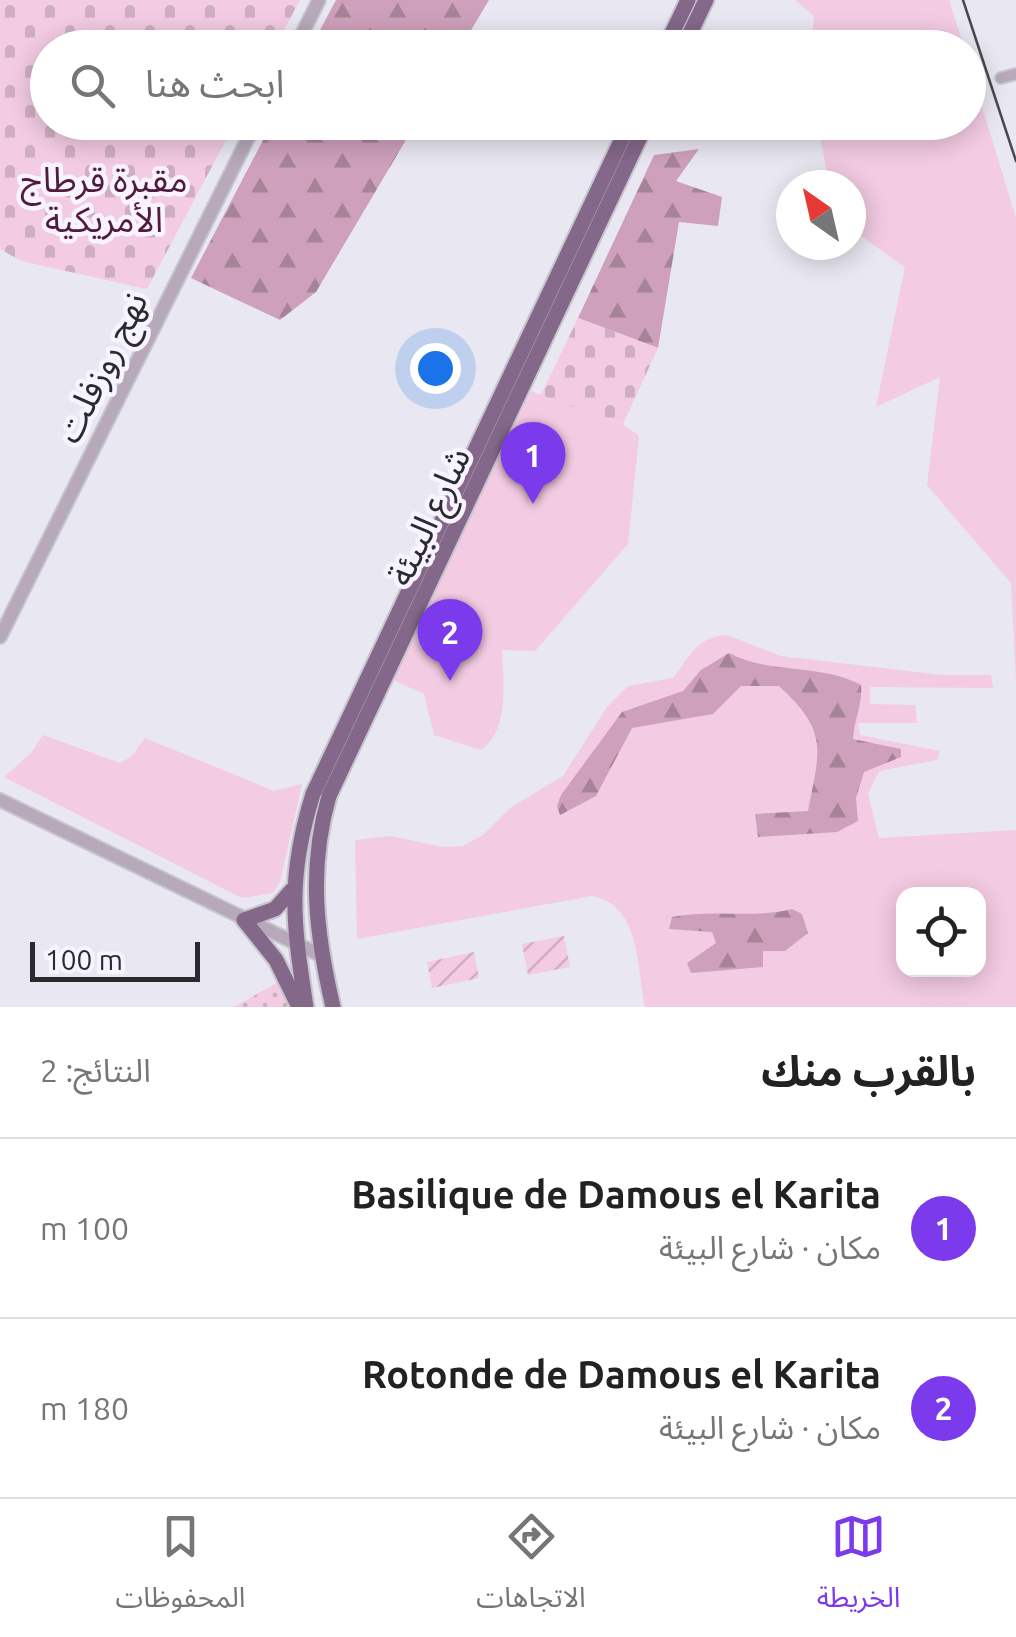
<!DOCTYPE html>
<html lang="ar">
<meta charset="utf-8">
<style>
:root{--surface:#fff;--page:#f2f2f2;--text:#222;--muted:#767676;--line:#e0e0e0;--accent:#7c3aed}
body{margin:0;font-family:Ubuntu,"Noto Sans Arabic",sans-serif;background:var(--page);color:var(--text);direction:rtl}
.controls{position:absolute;right:30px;bottom:30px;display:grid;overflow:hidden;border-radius:20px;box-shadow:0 5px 25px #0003}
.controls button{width:90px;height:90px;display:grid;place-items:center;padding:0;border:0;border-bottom:2px solid var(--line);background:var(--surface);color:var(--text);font:50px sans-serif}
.compass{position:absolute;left:776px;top:170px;width:90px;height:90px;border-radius:50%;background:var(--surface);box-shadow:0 5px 25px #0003;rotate:326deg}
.scale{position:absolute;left:30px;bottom:25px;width:170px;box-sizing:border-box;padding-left:10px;border:5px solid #2b2a2e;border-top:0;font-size:28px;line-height:35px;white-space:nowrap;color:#2b2a2e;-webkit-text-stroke:8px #f7f4ff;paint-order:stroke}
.you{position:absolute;left:435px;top:368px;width:35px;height:35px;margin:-25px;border:8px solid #fff;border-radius:50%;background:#1a73e8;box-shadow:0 0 0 15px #1a73e833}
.badge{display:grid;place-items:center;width:65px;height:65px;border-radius:50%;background:var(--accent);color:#fff;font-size:32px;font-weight:700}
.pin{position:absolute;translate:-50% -82px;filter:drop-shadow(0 2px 5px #0008)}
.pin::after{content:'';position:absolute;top:52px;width:35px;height:30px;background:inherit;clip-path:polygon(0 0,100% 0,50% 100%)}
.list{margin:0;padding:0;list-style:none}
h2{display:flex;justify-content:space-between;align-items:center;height:130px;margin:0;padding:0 40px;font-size:42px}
h2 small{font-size:32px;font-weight:400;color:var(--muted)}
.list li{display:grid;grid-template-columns:65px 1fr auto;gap:30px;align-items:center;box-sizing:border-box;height:180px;padding:0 40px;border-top:2px solid var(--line)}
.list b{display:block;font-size:38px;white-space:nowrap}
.list p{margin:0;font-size:32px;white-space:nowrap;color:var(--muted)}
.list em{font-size:32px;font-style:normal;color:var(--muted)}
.icon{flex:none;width:55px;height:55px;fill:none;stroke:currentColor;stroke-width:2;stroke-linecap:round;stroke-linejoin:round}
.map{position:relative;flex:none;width:1016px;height:1007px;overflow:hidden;direction:ltr}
.search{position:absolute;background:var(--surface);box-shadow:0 5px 25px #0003;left:30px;right:30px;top:30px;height:110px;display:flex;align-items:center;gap:25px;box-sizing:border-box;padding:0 35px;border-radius:55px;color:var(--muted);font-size:38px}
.sheet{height:490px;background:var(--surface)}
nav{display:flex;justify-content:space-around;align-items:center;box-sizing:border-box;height:140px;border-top:2px solid var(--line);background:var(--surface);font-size:28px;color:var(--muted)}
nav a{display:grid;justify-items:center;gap:5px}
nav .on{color:var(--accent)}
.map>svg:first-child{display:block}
.grass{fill:#f3cbe2;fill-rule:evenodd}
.forest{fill:url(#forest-firs)}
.cemetery{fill:url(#cemetery-stones)}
.park{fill:url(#park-dots)}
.garden{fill:url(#garden-furrows)}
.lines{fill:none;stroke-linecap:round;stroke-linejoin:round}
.minor-casing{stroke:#c7c5ce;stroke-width:14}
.tertiary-casing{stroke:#c7c5ce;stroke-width:16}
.trunk-casing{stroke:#c7c5ce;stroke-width:19}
.minor{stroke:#b7a8ba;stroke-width:10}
.tertiary{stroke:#b7a8ba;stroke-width:12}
.trunk{stroke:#84688a;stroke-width:15}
.tram{stroke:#49484d;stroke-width:2.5}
.labels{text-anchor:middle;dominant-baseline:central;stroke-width:9;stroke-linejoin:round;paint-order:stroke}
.park-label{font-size:35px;fill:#511a3e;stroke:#f7f4ff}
.street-label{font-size:35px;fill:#2b2a2e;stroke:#f7f4ff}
</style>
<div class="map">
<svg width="1016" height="1007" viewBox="0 0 1016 1007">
<defs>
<pattern id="forest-firs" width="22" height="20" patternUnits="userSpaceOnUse" patternTransform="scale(2.5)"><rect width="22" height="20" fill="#cea0bb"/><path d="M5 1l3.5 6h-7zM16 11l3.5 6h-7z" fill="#a78398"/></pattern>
<pattern id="cemetery-stones" width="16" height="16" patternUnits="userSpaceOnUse" patternTransform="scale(2.5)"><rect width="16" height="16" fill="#f3cbe2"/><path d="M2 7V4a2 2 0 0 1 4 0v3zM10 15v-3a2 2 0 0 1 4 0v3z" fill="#d0aec2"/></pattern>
<pattern id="park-dots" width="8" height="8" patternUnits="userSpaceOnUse" patternTransform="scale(2.5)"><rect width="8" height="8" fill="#f3cbe2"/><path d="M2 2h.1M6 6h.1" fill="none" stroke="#d0aec2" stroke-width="1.8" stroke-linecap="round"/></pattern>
<pattern id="garden-furrows" width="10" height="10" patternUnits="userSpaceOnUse" patternTransform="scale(2.5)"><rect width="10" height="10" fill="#f3cbe2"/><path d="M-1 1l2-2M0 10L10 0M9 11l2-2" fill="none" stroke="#d0aec2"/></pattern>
</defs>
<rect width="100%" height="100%" fill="#e9e7f1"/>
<path class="grass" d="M795,0H949L964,47H811L814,16Z
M969,64L1016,218V681L1011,583L927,485L940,377L876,407L905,267L851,229V185H829L818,123L968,122Z
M531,391L623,424L639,436L628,544L535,651L502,650C503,681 510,730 481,750L434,735L424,694L393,680Z
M727,635L781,656L942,675H991L993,688L870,687V704L915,705L917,723H858L860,735L940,751L937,760L879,771L868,794L879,838L1016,830V1007H645C637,967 640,904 592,896L357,939L355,840L390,836L443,847L463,846L483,835L510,808L563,776L607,707L628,686L673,678C690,657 697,636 727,635ZM904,894H978V969H904Z
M43,735L120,763L131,757L145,738L274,791L302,784L280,882L273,893L242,898L4,777L30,754Z"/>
<path class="forest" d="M336,0H489L461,47H311Z
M272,123H416L316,292L280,320L191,278Z
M699,149L676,181L722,197L718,226L679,222L658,348L578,318L654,155Z
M729,653C771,675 820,663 861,685C863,704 854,719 853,739L901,749V757L864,772L856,798L858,821L837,832L758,837L755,814L808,811C820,749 829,732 779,686H741L713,714L632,728L596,796L560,815L557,806L561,795L622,712L683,691L701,670Z
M792,909L802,914L808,933L785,951H763V967L691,973L687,963L716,943L712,932L669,929L672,917C715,909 752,919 792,909Z"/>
<path class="cemetery" d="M0,0H300L275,47L48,48V122L235,123L147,289L21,261L0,249Z
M578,318L658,348L623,424L541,395Z"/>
<path class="park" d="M280,981L289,1007H234Z"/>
<path class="garden" d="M564,936L570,967L528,975L522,944Z
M474,952L479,978L432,988L427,962Z"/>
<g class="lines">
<g class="minor-casing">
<path id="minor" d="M1001,78L1016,74"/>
</g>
<g class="tertiary-casing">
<path id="tertiary" d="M295,48L319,0
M0,637L256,122
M0,800L322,956"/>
</g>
<g class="trunk-casing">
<path id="trunk" d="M665,48L688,0
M683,48L706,0
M292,890L275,909L244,920L276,960L299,1007
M306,1007C293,922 287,878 313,794L630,122
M333,1007C316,934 308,869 329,796L647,122"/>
</g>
<use href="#minor" class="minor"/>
<use href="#tertiary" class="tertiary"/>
<use href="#trunk" class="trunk"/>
<path class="tram" d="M963,0L1016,161"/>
</g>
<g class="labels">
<g class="park-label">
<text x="104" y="179">مقبرة قرطاج<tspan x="104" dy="40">الأمريكية</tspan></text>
</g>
<g class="street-label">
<text transform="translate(101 367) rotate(-64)">نهج روزفلت</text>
<text transform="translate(428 516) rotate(-65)">شارع البيئة</text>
</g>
</g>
</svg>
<div class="controls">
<button><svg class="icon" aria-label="locate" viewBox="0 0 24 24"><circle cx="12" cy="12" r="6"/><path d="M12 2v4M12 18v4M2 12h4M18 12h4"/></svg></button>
</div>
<svg class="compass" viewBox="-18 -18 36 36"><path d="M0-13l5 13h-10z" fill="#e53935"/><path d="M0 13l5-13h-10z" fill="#767676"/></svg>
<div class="scale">100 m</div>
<div class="you"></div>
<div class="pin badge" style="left:533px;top:504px">1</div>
<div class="pin badge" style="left:450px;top:681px">2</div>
<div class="search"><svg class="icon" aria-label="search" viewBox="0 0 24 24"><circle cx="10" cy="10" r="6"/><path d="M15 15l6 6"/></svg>ابحث هنا</div>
</div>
<section class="sheet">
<h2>بالقرب منك<small>النتائج: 2</small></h2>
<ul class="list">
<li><span class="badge">1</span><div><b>Basilique de Damous el Karita</b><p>مكان · شارع البيئة</p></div><em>100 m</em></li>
<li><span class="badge">2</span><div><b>Rotonde de Damous el Karita</b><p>مكان · شارع البيئة</p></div><em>180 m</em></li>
</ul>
</section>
<nav>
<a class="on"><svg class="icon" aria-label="map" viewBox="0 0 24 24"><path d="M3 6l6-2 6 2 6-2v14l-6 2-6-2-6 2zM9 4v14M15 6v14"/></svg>الخريطة</a>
<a><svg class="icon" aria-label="directions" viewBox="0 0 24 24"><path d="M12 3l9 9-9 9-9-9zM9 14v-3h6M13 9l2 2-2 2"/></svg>الاتجاهات</a>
<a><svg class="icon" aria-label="saved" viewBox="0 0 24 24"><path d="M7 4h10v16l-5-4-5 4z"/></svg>المحفوظات</a>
</nav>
